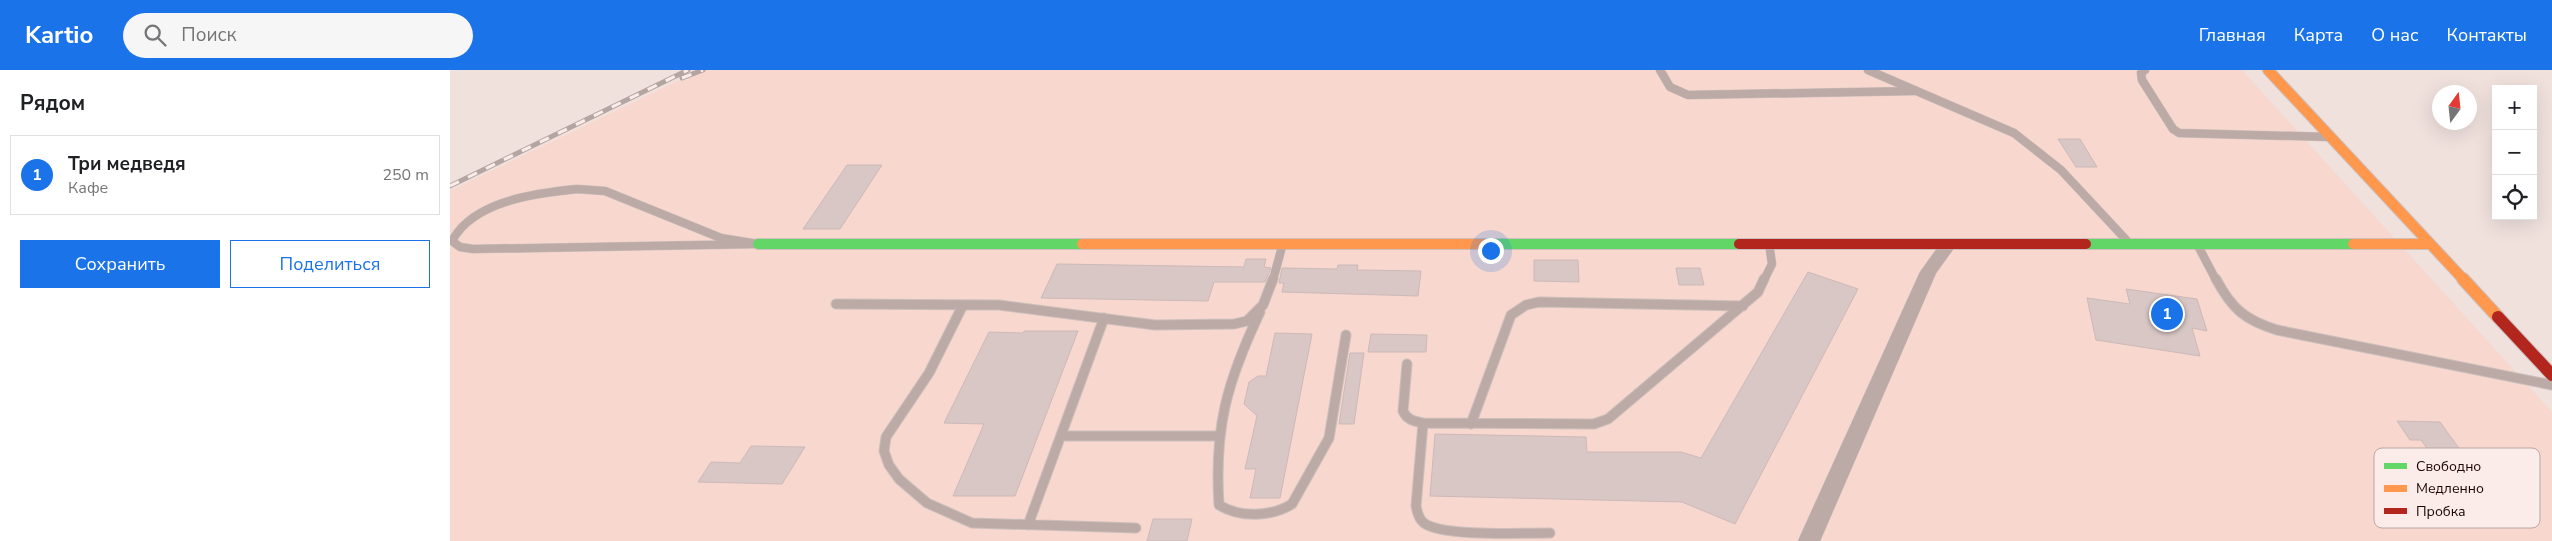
<!DOCTYPE html>
<html lang="ru">
<meta charset="utf-8">
<style>
:root{--surface:#fff;--page:#f6f6f6;--text:#202124;--muted:#757577;--line:#e0e0e0;--accent:#1a73e8}
body{margin:0;font-family:"Nunito Sans",sans-serif;background:var(--page);color:var(--text)}
.controls{position:absolute;right:15px;top:15px;display:grid;overflow:hidden;border-radius:0px;box-shadow:0 5px 20px #0002}
.controls button{width:45px;height:45px;display:grid;place-items:center;padding:0;border:0;border-bottom:1px solid var(--line);background:var(--surface);color:var(--text);font:25px sans-serif}
.compass{position:absolute;left:1982px;top:15px;width:45px;height:45px;border-radius:50%;background:var(--surface);box-shadow:0 5px 20px #0002;rotate:15deg}
.you{position:absolute;left:1040px;top:180px;width:18px;height:18px;margin:-12px;border:4px solid #fff;border-radius:50%;background:#1a73e8;box-shadow:0 0 0 8px #1a73e833}
.badge{display:grid;place-items:center;width:32px;height:32px;border-radius:50%;background:var(--accent);color:#fff;font-size:16px;font-weight:700}
.pin{position:absolute;translate:-50% -50%;border:2px solid #fff;box-shadow:0 1px 5px #0006}
.list{margin:0;padding:0;list-style:none}
h2{display:flex;justify-content:space-between;align-items:center;height:65px;margin:0;padding:0 20px;font-size:21px}
h2 small{font-size:16px;font-weight:400;color:var(--muted)}
.list li{display:grid;grid-template-columns:32px 1fr auto;gap:15px;align-items:center;box-sizing:border-box;height:80px;margin:0 10px 10px;padding:0 10px;border:1px solid var(--line);border-radius:0px}
.list b{display:block;font-size:19px;white-space:nowrap}
.list p{margin:0;font-size:16px;white-space:nowrap;color:var(--muted)}
.list em{font-size:16px;font-style:normal;color:var(--muted)}
.actions{display:flex;gap:10px;padding:15px 20px}
.actions a{flex:1;padding:11px 0;border:1px solid var(--accent);border-radius:0px;text-align:center;font-size:18px;color:var(--accent)}
.actions .main{background:var(--accent);color:#fff}
.icon{flex:none;width:28px;height:28px;fill:none;stroke:currentColor;stroke-width:2;stroke-linecap:round;stroke-linejoin:round}
.map{position:relative;flex:none;width:2102px;height:471px;overflow:hidden}
header{display:flex;align-items:center;gap:30px;box-sizing:border-box;height:70px;padding:0 25px;background:var(--accent);color:#fff}
header strong{font-size:24px}
nav{display:flex;gap:28px;margin-inline-start:auto;font-size:18px}
.search{width:350px;height:45px;background:var(--page);display:flex;align-items:center;gap:12px;box-sizing:border-box;padding:0 18px;border-radius:28px;color:var(--muted);font-size:19px}
main{display:flex}
aside{flex:1;background:var(--surface)}
.map>svg:first-child{display:block}
.built{fill:#f7d7ce}
.building{fill:#d8c7c5;stroke:#cdb9b8}
.lines{fill:none;stroke-linecap:round;stroke-linejoin:round}
.lane-far1-casing{stroke:#ccbfbc;stroke-width:9}
.lane-casing{stroke:#ccbfbc;stroke-width:11}
.street-casing{stroke:#ccbfbc;stroke-width:1}
.fast-casing{stroke:#ccbfbc;stroke-width:12}
.slow-far1-casing{stroke:#ccbfbc;stroke-width:12}
.slow-casing{stroke:#ccbfbc;stroke-width:14}
.jam-far1-casing{stroke:#ccbfbc;stroke-width:12}
.jam-casing{stroke:#ccbfbc;stroke-width:14}
.lane-far1{stroke:#bcaaa6;stroke-width:8}
.lane{stroke:#bcaaa6;stroke-width:9}
.street{fill:#bcaaa6;fill-rule:evenodd}
.fast{stroke:#63d668;stroke-width:10}
.slow-far1{stroke:#ff974d;stroke-width:10}
.slow{stroke:#ff974d;stroke-width:12}
.jam-far1{stroke:#b3261e;stroke-width:10}
.jam{stroke:#b3261e;stroke-width:12}
.rail-casing{stroke:#b4a5a2;stroke-width:5}
.rail{stroke:#fbece9;stroke-width:3;stroke-dasharray:10;stroke-linecap:butt}
.key{fill:#fbece9;stroke:#b8a7a4;stroke-width:1}
.key-label{font-size:14px;fill:#1a0502}
</style>
<header>
<strong>Kartio</strong>
<div class="search"><svg class="icon" aria-label="search" viewBox="0 0 24 24"><circle cx="10" cy="10" r="6"/><path d="M15 15l6 6"/></svg>Поиск</div>
<nav><a>Главная</a><a>Карта</a><a>О нас</a><a>Контакты</a></nav>
</header>
<main>
<aside>
<h2>Рядом<small></small></h2>
<ul class="list">
<li><span class="badge">1</span><div><b>Три медведя</b><p>Кафе</p></div><em>250 m</em></li>
</ul>
<div class="actions"><a class="main">Сохранить</a><a>Поделиться</a></div>
</aside>
<div class="map">
<svg width="2102" height="471" viewBox="0 0 2102 471">
<rect width="100%" height="100%" fill="#f0e1dd"/>
<path class="built" d="M250,0H1792L2102,342V471H0V121Z"/>
<path class="building" d="M1608,69H1630L1647,97H1626Z
M397,95H432L390,159H353Z
M796,189H816L814,197L821,198L815,212H764L758,231L591,228L607,194L794,197Z
M1084,190H1128L1129,212L1084,211Z
M888,195H908L907,200L971,201L968,226L832,222L834,213H829L832,198L887,199Z
M1226,198H1250L1254,215H1229Z
M1358,202L1408,219L1285,454L1232,432L980,426L985,364L1136,367L1137,382H1231L1251,388Z
M1676,219L1747,229L1757,261L1742,258L1750,286L1646,270L1637,228L1680,234Z
M574,261H628L565,426H503L534,354L494,353L539,262L573,263Z
M825,263L862,264L830,428H800L806,399H795L807,346L794,334L799,312L808,306H816Z
M921,264L977,265L976,282H918Z
M900,283H914L904,354H889Z
M1947,351L1990,352L2035,414L2001,413L1971,370H1960Z
M301,376L355,377L332,414L248,412L261,392L290,393Z
M703,449H742L737,471H697Z"/>
<g class="lines">
<g class="lane-far1-casing">
<path id="lane-far1" d="M1210,0L1220,17L1238,25L1464,21
M1418,0L1564,63L1611,100L1680,174
M1695,0L1691,3L1692,10L1723,59L1729,63L1880,67
M127,119L155,121L271,168L308,174L23,179L10,177L2,171C23,131 86,123 127,119Z
M1747,174L1766,210
M823,210L833,173
M1314,210L1322,194L1319,173"/>
</g>
<g class="lane-casing">
<path id="lane" d="M1766,209C1782,239 1795,250 1827,260L2102,315
M386,234L549,235L705,255L784,254L797,251L813,235L823,209
M513,235L479,303L436,367L434,381L439,395L449,409L477,433L522,453L686,458
M810,242C777,312 764,357 769,435C790,448 821,447 842,434L879,368L896,265
M957,294L953,341C957,350 964,351 973,353L1144,354L1158,349L1308,222L1314,209
M973,353L966,436C967,442 969,449 974,453C992,467 1075,463 1100,463
M1021,354L1061,245L1076,235L1089,232L1293,236
M611,366H767
M578,455L654,248"/>
</g>
<g class="street-casing">
<path id="street" d="M1499,169L1505,170L1507,174L1486,203L1370,471H1348L1470,202L1493,170Z"/>
</g>
<g class="fast-casing">
<path id="fast" d="M308,174H632
M1039,174H1289
M1636,174H1903"/>
</g>
<g class="slow-far1-casing">
<path id="slow-far1" d="M1818,0L2014,210
M632,174H1039
M1903,174H1979"/>
</g>
<g class="slow-casing">
<path id="slow" d="M2013,209L2048,247"/>
</g>
<g class="jam-far1-casing">
<path id="jam-far1" d="M1289,174H1636"/>
</g>
<g class="jam-casing">
<path id="jam" d="M2048,247L2102,305"/>
</g>
<use href="#lane-far1" class="lane-far1"/>
<use href="#lane" class="lane"/>
<use href="#street" class="street"/>
<use href="#fast" class="fast"/>
<use href="#slow-far1" class="slow-far1"/>
<use href="#slow" class="slow"/>
<use href="#jam-far1" class="jam-far1"/>
<use href="#jam" class="jam"/>
<g class="rail-casing">
<path id="rail" d="M232,8L253,0
M0,116L238,0"/>
</g>
<use href="#rail" class="rail"/>
</g>
<rect x="1924" y="378" width="166" height="80" rx="8" class="key"/>
<rect x="1934" y="393" width="23" height="6" fill="#63d668"/>
<rect x="1934" y="415" width="23" height="7" fill="#ff974d"/>
<rect x="1934" y="438" width="23" height="6" fill="#b3261e"/>
<g class="key-label">
<text x="1966" y="401">Свободно</text>
<text x="1966" y="423">Медленно</text>
<text x="1966" y="446">Пробка</text>
</g>
</svg>
<div class="controls">
<button>+</button>
<button>−</button>
<button><svg class="icon" aria-label="locate" viewBox="0 0 24 24"><circle cx="12" cy="12" r="6"/><path d="M12 2v4M12 18v4M2 12h4M18 12h4"/></svg></button>
</div>
<svg class="compass" viewBox="-18 -18 36 36"><path d="M0-13l5 13h-10z" fill="#e53935"/><path d="M0 13l5-13h-10z" fill="#757577"/></svg>
<div class="you"></div>
<div class="pin badge" style="left:1717px;top:244px">1</div>
</div>
</main>
